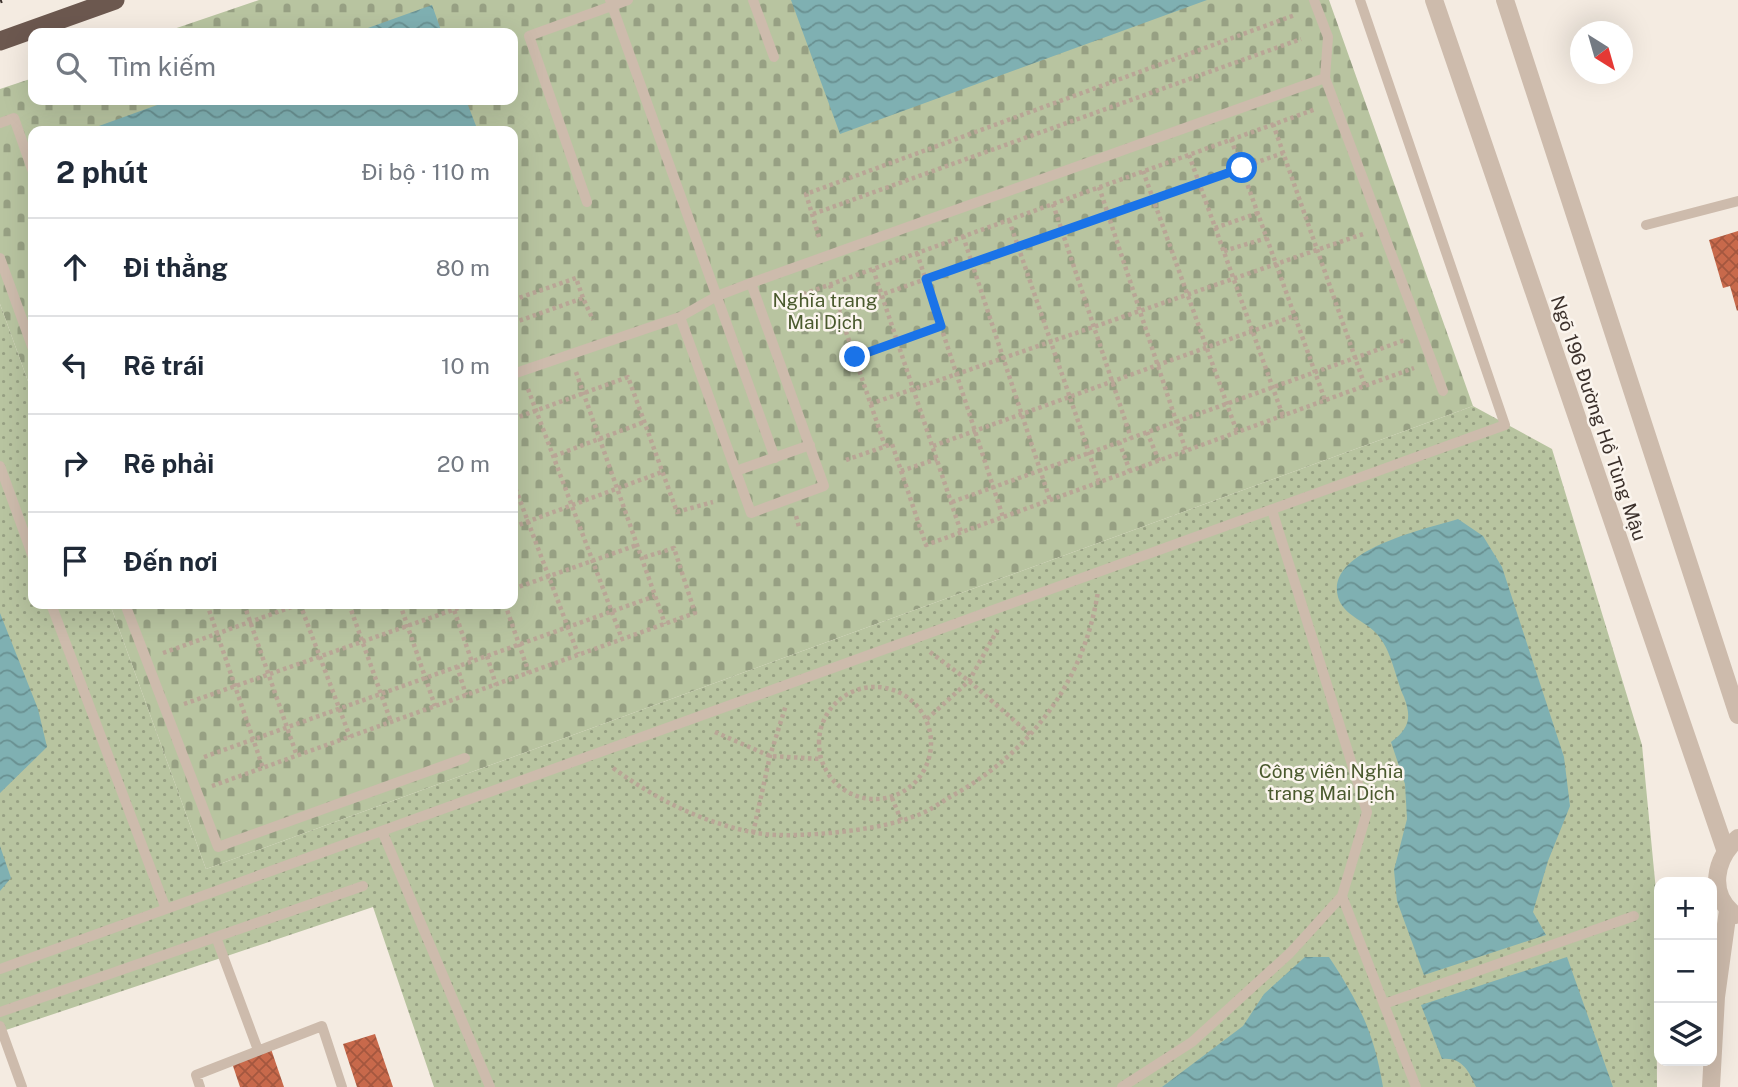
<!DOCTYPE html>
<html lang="vi">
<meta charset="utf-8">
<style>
:root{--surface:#fff;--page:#f2f2f3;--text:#1f2937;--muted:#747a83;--line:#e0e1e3}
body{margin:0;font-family:"Public Sans",sans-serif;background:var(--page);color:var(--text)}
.controls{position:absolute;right:21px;bottom:21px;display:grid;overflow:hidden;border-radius:14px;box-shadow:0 7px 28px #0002}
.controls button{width:63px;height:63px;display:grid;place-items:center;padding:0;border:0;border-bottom:2px solid var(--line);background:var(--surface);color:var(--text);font:35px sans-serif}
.compass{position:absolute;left:1570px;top:21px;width:63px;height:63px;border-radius:50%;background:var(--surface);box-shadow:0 7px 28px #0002;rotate:143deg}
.stop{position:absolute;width:21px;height:21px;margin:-16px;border:5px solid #1a73e8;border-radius:50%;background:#fff}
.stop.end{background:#1a73e8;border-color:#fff;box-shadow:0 2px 7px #0008}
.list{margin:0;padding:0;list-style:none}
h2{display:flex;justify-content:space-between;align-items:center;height:91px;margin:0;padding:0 28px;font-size:30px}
h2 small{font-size:23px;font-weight:400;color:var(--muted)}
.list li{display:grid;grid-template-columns:46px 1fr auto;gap:21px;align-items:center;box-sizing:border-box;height:98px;padding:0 28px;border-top:2px solid var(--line)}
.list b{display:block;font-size:26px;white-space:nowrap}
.list em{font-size:23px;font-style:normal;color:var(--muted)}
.icon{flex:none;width:38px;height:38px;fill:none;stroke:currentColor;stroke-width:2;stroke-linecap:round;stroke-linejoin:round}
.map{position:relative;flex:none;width:1738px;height:1087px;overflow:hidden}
.search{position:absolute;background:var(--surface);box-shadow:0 7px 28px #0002;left:28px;top:28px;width:490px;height:77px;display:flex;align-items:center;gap:18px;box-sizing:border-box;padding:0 24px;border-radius:14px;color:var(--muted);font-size:26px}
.panel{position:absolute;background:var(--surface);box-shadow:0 7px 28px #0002;left:28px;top:126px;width:490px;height:483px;border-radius:14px}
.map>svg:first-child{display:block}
.cemetery{fill:url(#cemetery-stones)}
.park{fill:url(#park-dots)}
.water{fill:url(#water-waves)}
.building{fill:url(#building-cross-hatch)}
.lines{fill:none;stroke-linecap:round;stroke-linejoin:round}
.path{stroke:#b9a596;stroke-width:4.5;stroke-dasharray:3.5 3.5;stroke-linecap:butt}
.service{stroke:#cdbbac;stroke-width:10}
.minor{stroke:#cdbbac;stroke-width:18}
.trunk{stroke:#6c584f;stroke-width:19}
.rail{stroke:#3b302b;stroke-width:5;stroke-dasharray:2 5;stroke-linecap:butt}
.route{stroke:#1a73e8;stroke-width:9}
.labels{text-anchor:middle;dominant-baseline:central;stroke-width:5;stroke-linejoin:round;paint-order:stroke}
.park-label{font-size:19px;fill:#4a5a2e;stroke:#fbf5ee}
.street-label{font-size:19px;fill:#3b302b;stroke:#fbf5ee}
</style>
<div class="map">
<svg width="1738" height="1087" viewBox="0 0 1738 1087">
<defs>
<pattern id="cemetery-stones" width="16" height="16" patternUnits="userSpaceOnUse" patternTransform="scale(1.75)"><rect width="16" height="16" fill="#b8c4a0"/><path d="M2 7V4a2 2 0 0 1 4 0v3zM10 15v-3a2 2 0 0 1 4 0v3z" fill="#97a083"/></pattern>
<pattern id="park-dots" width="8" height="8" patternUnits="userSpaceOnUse" patternTransform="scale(1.75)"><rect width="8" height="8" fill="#b8c4a0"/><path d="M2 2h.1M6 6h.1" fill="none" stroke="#97a083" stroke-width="1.8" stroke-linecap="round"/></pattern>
<pattern id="water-waves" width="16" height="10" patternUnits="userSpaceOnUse" patternTransform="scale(1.75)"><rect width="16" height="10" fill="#7fb0b2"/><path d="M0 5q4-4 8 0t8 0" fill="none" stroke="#699091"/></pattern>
<pattern id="building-cross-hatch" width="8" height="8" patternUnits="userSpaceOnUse" patternTransform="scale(1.75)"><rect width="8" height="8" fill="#c8694b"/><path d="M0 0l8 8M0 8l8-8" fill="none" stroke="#a4573f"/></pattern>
</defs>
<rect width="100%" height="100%" fill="#f4ebe1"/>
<path class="cemetery" d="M259,0H1329L1473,406L206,869L110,604H513V131H33V395L0,304V89L33,78V100H513V33H162Z"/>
<path class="park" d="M0,304L33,395V604H110L206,869L1473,406L1552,449L1642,745L1656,891L1657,1087H434L373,907L0,1032Z"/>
<path class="water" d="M791,0H1207L840,134Z
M432,5L442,33H354Z
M171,100H466L478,131H85Z
M1458,519L1483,536L1502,567L1564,757L1570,806L1548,861L1533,912L1546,935L1424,975L1397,901L1394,870L1407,819L1405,784L1391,742C1409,729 1412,718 1404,697C1395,677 1392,650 1376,633C1365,621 1343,615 1338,597C1325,550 1426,529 1458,519Z
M0,613L38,709L47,747L0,793Z
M0,846L11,878L0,891Z
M1305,957H1329C1359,1003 1374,1032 1383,1087H1162L1243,1026L1264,994Z
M1567,957L1613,1087H1476C1469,1071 1462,1057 1442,1059L1421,1005Z"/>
<path class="building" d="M1738,231V310L1737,311L1730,286L1723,288L1709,240Z
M375,1034L393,1087H357L343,1044Z
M271,1049L284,1087H240L232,1063Z"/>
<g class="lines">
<path class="path" d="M1273,124L1365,386
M1231,139L1325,400
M1189,155L1283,416
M1143,171L1237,432
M1099,187L1186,451
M1053,204L1131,438
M813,214L1301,39
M1009,220L1099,482
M1215,228L1258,213
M963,236L1050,500
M819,237L806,194L1295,15
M1224,251L1267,238
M917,253L1003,517
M873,269L961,532
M830,285L885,446
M790,299L1316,109
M513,300L576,278L583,298
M838,310L1283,153
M513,323L583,298L593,320
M854,357L941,326
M576,372L665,624
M528,389L622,639
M870,404L1366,233
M513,419L628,377L677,512L713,502
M1147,432L1159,461
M1119,442L1130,471
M933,446L1294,316
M554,456L644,422
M846,460L892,444L926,545L1414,368
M901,471L937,459
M513,482L578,654
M952,502L1405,340
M796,516L799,527
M513,527L662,472
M513,589L637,545
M207,604L263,768
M244,604L297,756
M300,604L350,737
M349,604L391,722
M400,604L435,706
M452,604L472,662
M505,604L529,673
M930,652L969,681L1032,736
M163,653L300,604
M487,656L496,685
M457,666L466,695
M819 743a56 56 0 1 1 112 0a56 56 0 1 1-112 0Z
M184,704L470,604
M927,719L969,681L999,627
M715,732L770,756L821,759
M204,757L655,596
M613,768C656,799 699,821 751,832C776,837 804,835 830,833C859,830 890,826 918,815C929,811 940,803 950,797C1029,754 1085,681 1098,591
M212,786L695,613L674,548L642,558
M892,798L901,820
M753,833L770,756L786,705"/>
<path class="service" d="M610,0L775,458
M753,0L774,57
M1314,0L1328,37L1325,78L1443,391
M0,123L14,118L33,172
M587,202L529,36L628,0
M1646,225L1738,201
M0,258L33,349
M680,317L751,513L824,486L751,283
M513,374L680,317L717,296L751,283L1325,78
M0,466L33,557
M736,471L810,445
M1272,510L1367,812L1342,896L1416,1087
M51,604L166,909
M125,604L218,847L465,758
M382,831L490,1087
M216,937L258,1050
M0,969L1505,425L1360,0
M1384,1004L1634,916
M0,1012L363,886
M0,1026L22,1087
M200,1087L196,1075L322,1026L342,1087
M1122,1087L1192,1042L1290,953L1342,896"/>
<path class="minor" d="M1434,0L1725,849
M1505,0L1738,715
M1735,915C1707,894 1715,858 1738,838
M1711,1087L1716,997L1728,910"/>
<path class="trunk" d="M0,41L115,0"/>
<path class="rail" d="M0,1L3,0"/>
</g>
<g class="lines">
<path class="route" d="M855,357L941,326L926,279L1242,168"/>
</g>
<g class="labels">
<g class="park-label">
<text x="825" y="300">Nghĩa trang<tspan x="825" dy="22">Mai Dịch</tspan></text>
<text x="1331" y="771">Công viên Nghĩa<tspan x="1331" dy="22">trang Mai Dịch</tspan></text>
</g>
<g class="street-label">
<text transform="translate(1599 418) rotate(71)">Ngõ 196 Đường Hồ Tùng Mậu</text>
</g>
</g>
</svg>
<div class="controls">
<button>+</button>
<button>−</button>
<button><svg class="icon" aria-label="layers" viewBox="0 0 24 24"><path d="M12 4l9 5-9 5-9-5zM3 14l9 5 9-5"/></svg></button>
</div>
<svg class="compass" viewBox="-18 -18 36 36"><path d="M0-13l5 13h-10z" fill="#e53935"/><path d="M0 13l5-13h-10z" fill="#747a83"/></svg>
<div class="stop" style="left:1242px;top:168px"></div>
<div class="stop end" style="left:855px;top:357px"></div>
<div class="search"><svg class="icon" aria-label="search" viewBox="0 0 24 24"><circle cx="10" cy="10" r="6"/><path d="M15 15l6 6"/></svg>Tìm kiếm</div>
<section class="panel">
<h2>2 phút<small>Đi bộ · 110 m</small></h2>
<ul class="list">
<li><svg class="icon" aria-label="ahead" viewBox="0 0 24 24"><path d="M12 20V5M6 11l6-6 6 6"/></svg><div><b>Đi thẳng</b></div><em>80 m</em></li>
<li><svg class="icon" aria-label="left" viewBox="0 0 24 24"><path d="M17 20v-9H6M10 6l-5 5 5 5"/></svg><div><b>Rẽ trái</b></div><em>10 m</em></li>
<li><svg class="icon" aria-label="right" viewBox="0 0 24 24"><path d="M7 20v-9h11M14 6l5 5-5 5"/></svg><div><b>Rẽ phải</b></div><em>20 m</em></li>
<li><svg class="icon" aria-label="arrive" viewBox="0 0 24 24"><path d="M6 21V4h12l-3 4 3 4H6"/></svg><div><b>Đến nơi</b></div></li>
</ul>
</section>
</div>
